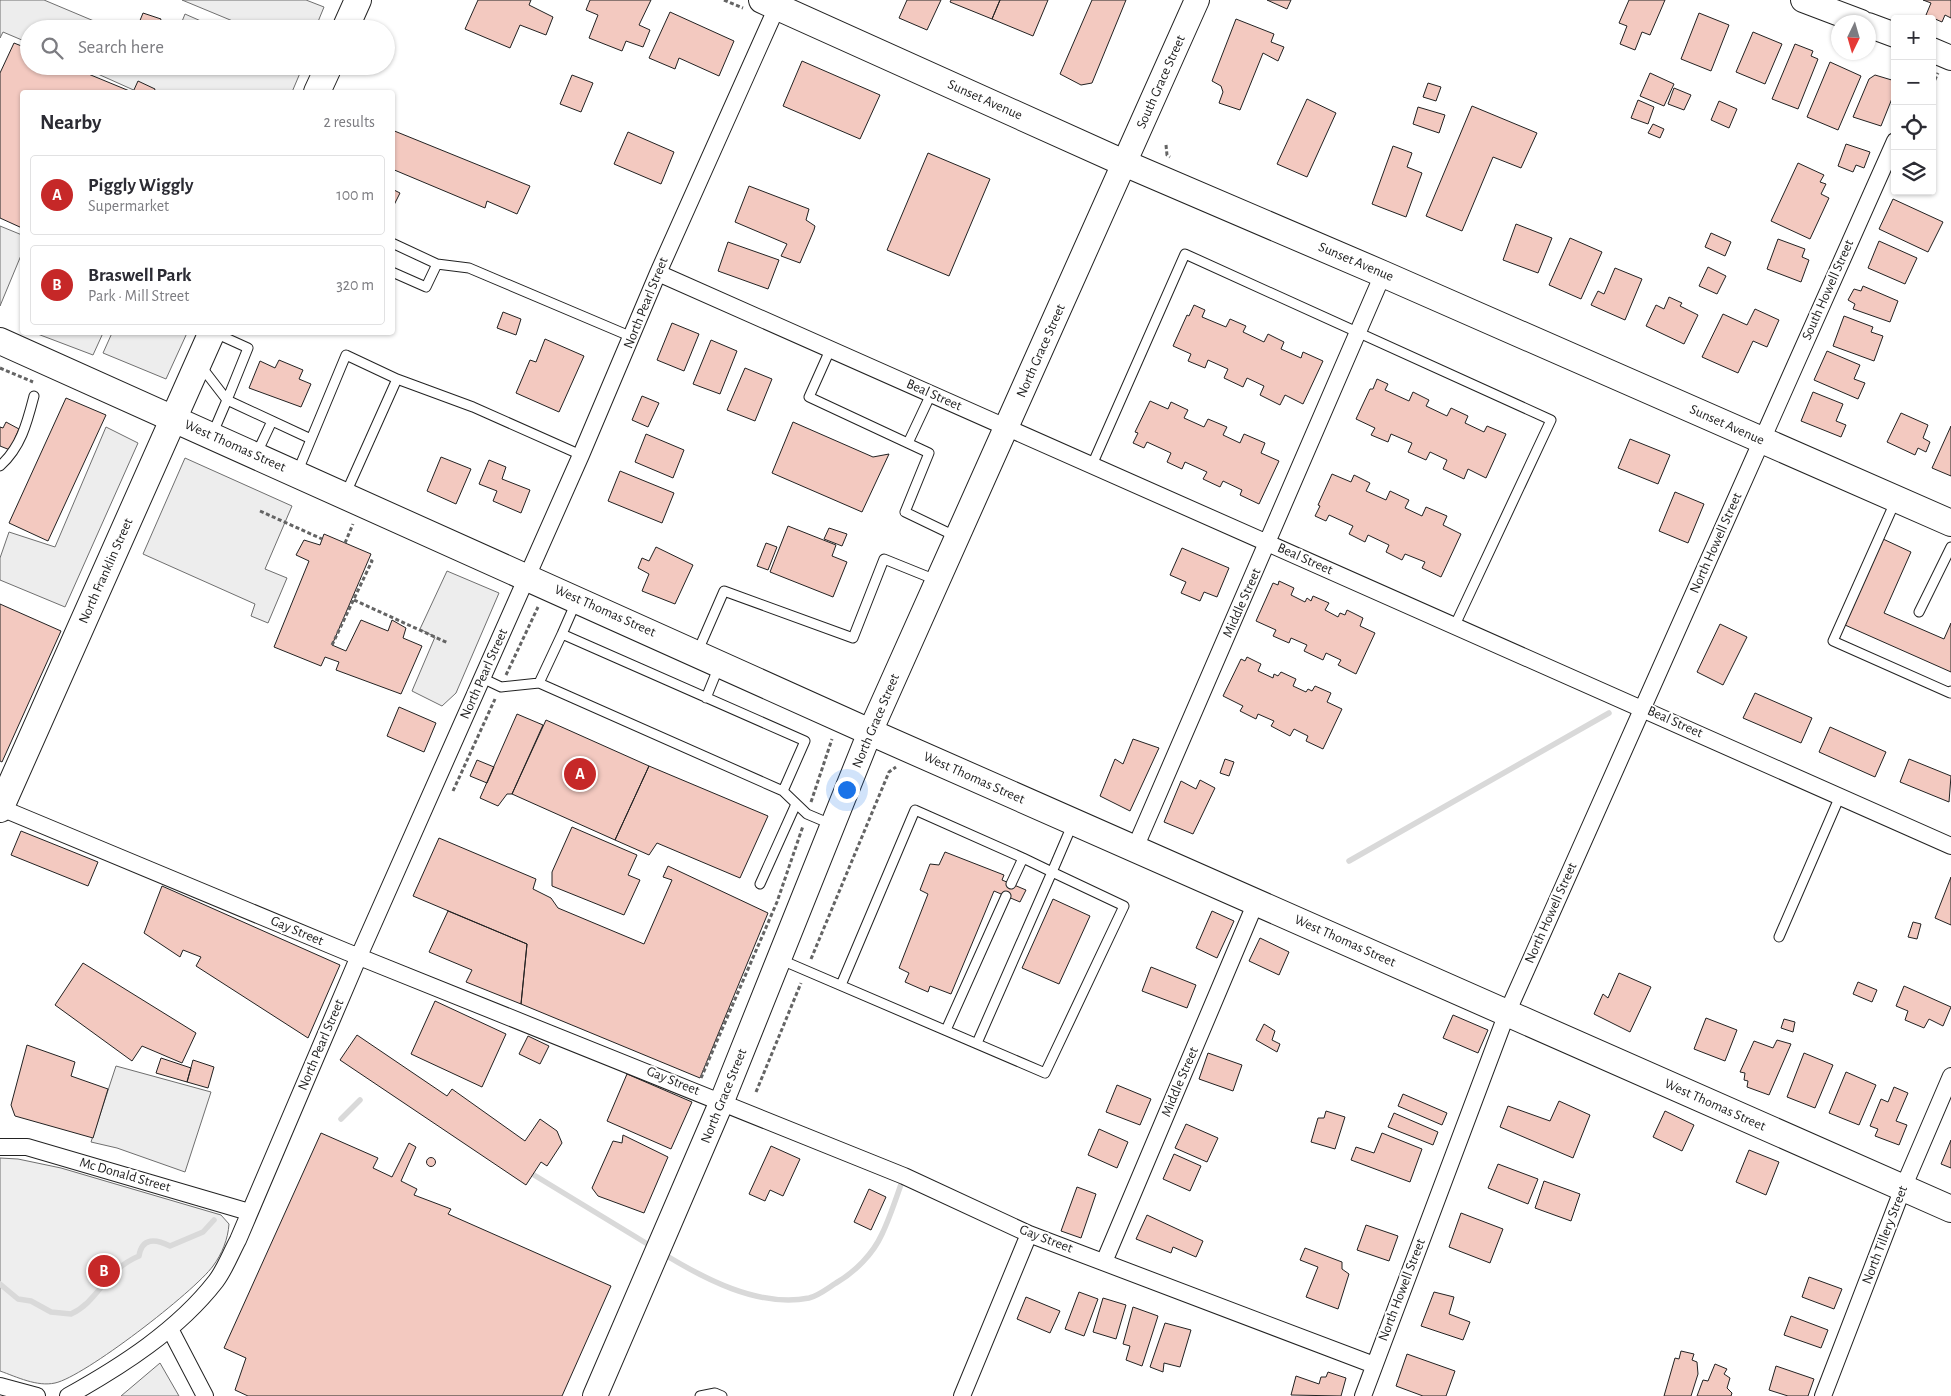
<!DOCTYPE html>
<meta charset="utf-8">
<style>
:root{--surface:#fff;--page:#f7f7f7;--text:#2b2b33;--muted:#7c7c81;--line:#e1e1e2;--accent:#c62828}
body{margin:0;font-family:"Alegreya Sans",sans-serif;background:var(--page);color:var(--text)}
.controls{position:absolute;right:15px;top:15px;display:grid;overflow:hidden;border-radius:5px;box-shadow:0 1px 4px #0004}
.controls button{width:45px;height:45px;display:grid;place-items:center;padding:0;border:0;border-bottom:1px solid var(--line);background:var(--surface);color:var(--text);font:25px sans-serif}
.compass{position:absolute;left:1831px;top:15px;width:45px;height:45px;border-radius:50%;background:var(--surface);box-shadow:0 1px 4px #0004;rotate:185deg}
.you{position:absolute;left:846px;top:789px;width:18px;height:18px;margin:-12px;border:4px solid #fff;border-radius:50%;background:#1a73e8;box-shadow:0 0 0 8px #1a73e833}
.badge{display:grid;place-items:center;width:32px;height:32px;border-radius:50%;background:var(--accent);color:#fff;font-size:16px;font-weight:700}
.pin{position:absolute;translate:-50% -50%;border:2px solid #fff;box-shadow:0 1px 5px #0006}
.list{margin:0;padding:0;list-style:none}
h2{display:flex;justify-content:space-between;align-items:center;height:65px;margin:0;padding:0 20px;font-size:21px}
h2 small{font-size:16px;font-weight:400;color:var(--muted)}
.list li{display:grid;grid-template-columns:32px 1fr auto;gap:15px;align-items:center;box-sizing:border-box;height:80px;margin:0 10px 10px;padding:0 10px;border:1px solid var(--line);border-radius:5px}
.list b{display:block;font-size:19px;white-space:nowrap}
.list p{margin:0;font-size:16px;white-space:nowrap;color:var(--muted)}
.list em{font-size:16px;font-style:normal;color:var(--muted)}
.icon{flex:none;width:28px;height:28px;fill:none;stroke:currentColor;stroke-width:2;stroke-linecap:round;stroke-linejoin:round}
.map{position:relative;flex:none;width:1951px;height:1396px;overflow:hidden}
.search{position:absolute;background:var(--surface);box-shadow:0 1px 4px #0004;left:20px;top:20px;width:375px;height:55px;display:flex;align-items:center;gap:12px;box-sizing:border-box;padding:0 18px;border-radius:28px;color:var(--muted);font-size:19px}
.panel{position:absolute;background:var(--surface);box-shadow:0 1px 4px #0004;left:20px;top:90px;width:375px;height:245px;border-radius:5px}
.map>svg:first-child{display:block}
.green{fill:#eee;stroke:#6f6f6f}
.parking{fill:#ededed;stroke:#6f6f6f}
.lines{fill:none;stroke-linecap:round;stroke-linejoin:round}
.stream{stroke:#d9d9d9;stroke-width:5.5}
.building{fill:#f3c9c0;stroke:#222}
.lane-casing{stroke:#222;stroke-width:11}
.street-casing{stroke:#222;stroke-width:18}
.secondary-casing{stroke:#222;stroke-width:26}
.primary-casing{stroke:#222;stroke-width:28}
.path{stroke:#646464;stroke-width:3;stroke-dasharray:4 2.5;stroke-linecap:butt}
.lane{stroke:#fff;stroke-width:9}
.street{stroke:#fff;stroke-width:16}
.secondary{stroke:#fff;stroke-width:24}
.primary{stroke:#fff;stroke-width:26}
.labels{text-anchor:middle;dominant-baseline:central;stroke-width:4;stroke-linejoin:round;paint-order:stroke}
.street-label{font-size:14px;fill:#222;stroke:#fff}
</style>
<div class="map">
<svg width="1951" height="1396" viewBox="0 0 1951 1396">
<rect width="100%" height="100%" fill="#fff"/>
<path class="green" d="M0,1158L18,1159L61,1168L221,1215L229,1224C228,1239 222,1254 213,1266C194,1292 84,1377 55,1383C37,1387 17,1377 0,1371Z"/>
<path class="parking" d="M0,0H44L113,29H29V43L3,32L0,38Z
M182,0H306L324,7L315,29H252Z
M185,14L219,29H179Z
M80,66H303L292,92H138Z
M0,226L22,235V253L0,306Z
M35,333L103,332V333L93,355Z
M112,333V332L187,333L166,379L103,353Z
M106,427L138,443L65,607L0,580V558L9,532L55,547Z
M185,458L292,506L265,569L287,578L268,623L251,616L255,604L143,554Z
M447,571L499,593L456,693L442,706L412,691L435,637L420,629Z
M116,1066L211,1092L185,1172L117,1148L91,1142Z
M160,1363L179,1396H121Z"/>
<g class="lines">
<path class="stream" d="M1349,861L1609,713
M341,1119L360,1100
M534,1175L654,1248
M662,1253C703,1278 758,1308 809,1298C818,1296 828,1288 836,1283C855,1272 873,1254 882,1234C891,1215 897,1195 904,1176
M0,1284L18,1299L31,1301L51,1312L71,1314C99,1301 105,1270 139,1256C142,1237 156,1239 170,1246L203,1232L214,1220"/>
</g>
<path class="building" d="M478,0H531L529,5L553,17L546,35L520,25L510,48L465,29Z
M590,0H651L639,25L650,30L643,47L626,41L622,51L589,38L598,15L586,10Z
M907,0H941L927,30L899,18Z
M951,0H1000L992,19L950,2Z
M1000,0H1048L1033,36L992,19Z
M1092,0H1126L1092,83L1081,85L1060,74Z
M1267,0H1291L1287,9Z
M1629,0H1665L1650,35L1642,32L1635,50L1620,44L1627,26L1619,23Z
M1923,0H1951V18L1945,15L1942,22L1926,15L1931,3Z
M670,12L734,41L719,76L679,58L675,69L649,58Z
M143,13L161,19L158,29L137,28Z
M1699,13L1729,25L1711,71L1681,59Z
M1236,19L1274,34L1271,42L1284,47L1278,61L1263,53L1240,110L1219,103L1223,92L1221,86L1212,81Z
M1753,32L1782,44L1765,84L1736,72Z
M14,43L29,49V66H69L132,92H22V228L0,218V73Z
M1795,44L1813,51L1811,56L1818,59L1798,109L1772,99Z
M802,61L880,95L860,139L783,106Z
M1830,62L1861,76L1838,130L1807,117Z
M1650,73L1674,84L1664,106L1640,96Z
M572,75L593,83L581,112L560,104Z
M1875,75L1895,81V91L1881,126L1853,117L1869,79Z
M138,81L155,89L154,92H133Z
M1428,83L1441,87L1436,101L1423,97Z
M1674,88L1691,95L1684,110L1668,104Z
M1307,99L1336,113L1307,177L1277,164Z
M1638,100L1654,107L1648,124L1631,118Z
M1719,101L1737,109L1729,128L1711,120Z
M1472,106L1537,133L1521,168L1493,157L1462,231L1426,216Z
M1418,107L1445,115L1439,133L1413,124Z
M1653,124L1664,129L1660,138L1648,133Z
M392,130L530,186L517,214L487,201L485,208L392,169Z
M628,132L674,152L661,184L614,164Z
M1846,144L1870,152L1864,168L1856,165L1853,172L1838,166Z
M1393,146L1412,153L1407,167L1422,173L1406,217L1372,204Z
M928,153L990,179L949,276L887,250Z
M1798,163L1824,175L1820,182L1826,184L1821,194L1829,198L1810,239L1771,221Z
M749,186L809,209L806,220L815,226L814,230L800,263L781,256L787,244L735,222Z
M392,189L400,193L392,209Z
M1893,199L1943,222L1928,252L1879,229Z
M1516,224L1552,238L1538,273L1503,260Z
M1711,233L1731,242L1725,256L1705,247Z
M1570,238L1602,252L1581,299L1549,285Z
M1778,239L1805,249L1802,257L1809,260L1801,282L1767,269Z
M1879,241L1917,258L1905,284L1868,268Z
M728,242L779,260L768,289L718,271Z
M1708,267L1726,276L1717,294L1699,286Z
M1615,268L1642,279L1625,320L1591,305L1598,291L1604,294Z
M1863,286L1898,301L1890,322L1853,309L1855,304L1848,300L1854,289L1861,291Z
M1669,297L1682,303L1680,306L1698,315L1684,344L1646,326L1656,305L1664,309Z
M1194,305L1205,310L1202,317L1226,327L1230,319L1246,326L1243,332L1264,342L1268,334L1284,342L1281,349L1301,358L1303,352L1323,361L1303,404L1285,395L1280,405L1260,395L1264,386L1247,378L1243,387L1224,378L1228,369L1208,360L1205,368L1188,361L1191,354L1173,346L1187,315L1189,316Z
M1755,309L1779,320L1767,347L1753,341L1738,373L1702,357L1723,314L1747,325Z
M503,312L521,319L516,335L497,328Z
M1844,316L1873,327L1871,332L1883,336L1874,361L1833,346Z
M672,323L699,334L684,371L657,360Z
M545,339L584,356L559,412L516,393L530,360L536,362Z
M711,340L737,351L720,394L693,384Z
M1827,351L1860,365L1854,379L1865,383L1858,399L1814,380Z
M279,360L303,370L299,379L311,384L301,407L249,388L260,361L275,368Z
M745,368L772,379L755,421L727,410Z
M1377,379L1388,384L1385,390L1409,401L1413,392L1429,400L1426,406L1447,416L1451,408L1468,416L1465,423L1484,432L1487,426L1506,434L1486,478L1468,469L1464,479L1443,469L1447,460L1430,452L1426,460L1408,452L1412,443L1391,434L1388,442L1371,435L1375,428L1356,419L1370,389H1373Z
M1813,392L1843,404L1836,421L1846,425L1841,437L1801,421Z
M642,396L659,403L648,427L632,420Z
M66,398L106,415L48,541L9,523Z
M1150,401L1168,409L1171,402L1188,410L1184,418L1204,427L1208,419L1227,427L1223,435L1240,443L1244,434L1265,443L1261,453L1279,461L1259,504L1240,495L1242,490L1223,481L1220,487L1203,479L1207,472L1185,462L1182,469L1167,462L1171,453L1147,442L1144,448L1133,443L1138,433L1135,432Z
M1901,413L1928,425L1923,438L1930,442L1926,452L1918,448L1915,455L1887,442Z
M6,422L19,429L10,450L0,446V427L3,428Z
M793,422L873,457L889,454L862,512L772,473Z
M1951,426V476L1932,468Z
M646,434L684,450L673,478L635,462Z
M1630,439L1670,455L1658,484L1618,468Z
M441,457L471,469L456,504L427,491Z
M489,460L506,467L502,479L530,490L521,513L493,501L497,491L479,484Z
M620,471L674,493L662,523L608,501Z
M1332,474L1351,482L1354,475L1370,483L1366,491L1386,500L1390,491L1409,500L1405,508L1422,516L1426,507L1447,516L1443,525L1461,534L1441,577L1422,568L1425,562L1405,554L1402,560L1386,552L1389,545L1368,535L1365,542L1349,534L1353,526L1329,515L1326,521L1315,516L1320,506L1318,505Z
M1675,492L1704,504L1688,543L1659,531Z
M788,526L836,545L832,556L847,562L833,597L770,572Z
M829,528L847,534L842,546L824,539Z
M324,534L371,554L332,645L346,651L361,620L388,631L392,620L406,628L403,638L422,646L401,694L336,670L339,662L325,657L321,666L274,647L309,561L296,555L304,540L320,545Z
M1883,539L1911,552L1884,613L1944,639L1951,623V672L1845,625Z
M766,543L777,547L768,570L757,566Z
M656,547L693,565L675,604L642,591L649,574L638,568L642,558L649,561Z
M1182,548L1229,568L1217,597L1204,592L1200,601L1181,593L1186,582L1170,575Z
M1279,581L1294,588L1291,595L1305,602L1307,598L1311,601L1313,596L1329,603L1325,610L1338,617L1340,613L1345,615L1347,610L1363,618L1360,626L1375,633L1356,674L1338,665L1341,660L1326,653L1323,660L1304,651L1307,645L1291,638L1289,643L1273,636L1276,630L1256,621L1273,583L1278,585Z
M0,604L61,631L2,762L0,761Z
M1720,624L1747,637L1723,685L1697,672Z
M1247,657L1261,664L1258,671L1273,678L1274,674L1278,676L1281,672L1296,679L1293,686L1306,692L1308,689L1312,691L1315,686L1331,693L1327,702L1342,709L1323,749L1306,741L1308,736L1294,729L1290,736L1271,726L1274,721L1258,714L1256,719L1240,711L1243,706L1223,696L1241,659L1245,661Z
M1755,693L1812,718L1801,743L1743,718Z
M399,707L436,723L424,752L387,736Z
M517,714L543,725L512,794H507L498,806L480,798Z
M546,720L649,766L615,840L512,794Z
M1830,727L1886,752L1875,777L1819,752Z
M1133,739L1159,748L1130,811L1100,796L1115,759L1123,764Z
M1225,759L1234,762L1229,776L1220,773Z
M1909,759L1951,776L1949,802L1900,782Z
M477,760L494,767L487,783L470,776Z
M649,766L768,816L740,878L657,843L649,855L615,840Z
M1200,780L1215,788L1193,834L1164,822L1181,781L1196,789Z
M572,827L637,855L628,875L640,880L624,915L552,886V872Z
M21,831L98,862L88,886L11,855Z
M439,838L536,879L533,889L551,898L558,908L644,944L672,880L663,877L668,866L768,913L700,1078L521,1004L527,944L413,896Z
M945,852L1004,875L1002,880L1026,890L1020,902L994,891L951,994L930,986L928,992L905,982L909,973L899,968L928,894L920,890L930,864L939,865Z
M1951,877V925L1935,918Z
M162,886L340,965L308,1038L196,966L201,957L183,950L180,957L144,933Z
M1053,899L1090,916L1059,984L1022,968Z
M448,911L527,944L521,1004L466,982L472,970L429,952Z
M1212,911L1234,921L1217,958L1196,948Z
M1913,922L1921,924L1917,939L1908,937Z
M1260,938L1289,952L1279,975L1249,961Z
M83,963L196,1033L182,1063L142,1046L132,1061L55,1005Z
M1151,967L1196,985L1187,1008L1142,991Z
M1619,973L1651,987L1630,1032L1594,1014L1603,994L1608,998Z
M1858,982L1877,990L1872,1002L1853,994Z
M1904,986L1951,1007L1943,1026L1929,1019L1924,1028L1905,1020L1908,1011L1896,1006Z
M435,1001L506,1034L482,1087L411,1054Z
M1453,1015L1488,1030L1478,1053L1443,1038Z
M1706,1018L1737,1030L1725,1061L1694,1049Z
M1784,1019L1795,1022L1793,1032L1781,1028Z
M1264,1024L1275,1031L1272,1040L1280,1044L1277,1052L1256,1040Z
M357,1035L447,1096L452,1089L525,1141L540,1119L557,1131L562,1143L547,1166L541,1162L526,1185L340,1060Z
M528,1036L549,1046L540,1064L519,1054Z
M1777,1040L1791,1044L1769,1095L1747,1087L1748,1081L1744,1080L1745,1073L1740,1072L1754,1041L1773,1048Z
M27,1045L75,1062L71,1076L108,1089L93,1138L15,1116L11,1105Z
M1208,1053L1242,1065L1233,1091L1199,1079Z
M1804,1053L1833,1065L1815,1108L1787,1097Z
M161,1058L191,1068L187,1082L156,1073Z
M193,1060L214,1067L208,1088L187,1082Z
M1846,1072L1876,1085L1859,1125L1829,1113Z
M627,1074L692,1102L671,1149L607,1121Z
M1117,1085L1151,1099L1140,1125L1106,1112Z
M1894,1087L1908,1093L1896,1121L1907,1125L1899,1145L1875,1136L1878,1129L1870,1126L1881,1099L1888,1102Z
M1403,1094L1447,1113L1442,1125L1398,1106Z
M1559,1101L1590,1115L1573,1158L1500,1127L1508,1106L1550,1121Z
M1326,1111L1345,1117L1335,1149L1311,1142L1318,1118H1324Z
M1665,1111L1694,1125L1682,1151L1653,1137Z
M1394,1113L1438,1132L1433,1145L1388,1127Z
M1186,1124L1218,1138L1207,1162L1175,1148Z
M1099,1129L1128,1142L1117,1168L1088,1155Z
M321,1133L378,1158L373,1168L392,1177L409,1143L416,1147L401,1181L417,1189L414,1195L451,1209L448,1214L611,1286L562,1396H248L235,1390L246,1358L224,1348Z
M1382,1133L1422,1149L1410,1182L1351,1160L1356,1147L1374,1153Z
M623,1135L668,1157L644,1213L598,1196L592,1188L613,1141L622,1143Z
M1951,1140V1168L1941,1164Z
M771,1146L800,1159L783,1196L770,1190L765,1201L749,1194Z
M1749,1150L1779,1162L1766,1195L1736,1182Z
M1174,1154L1201,1166L1190,1191L1163,1179Z
M426.5 1162a4.5 4.5 0 1 1 9 0a4.5 4.5 0 1 1-9 0Z
M1498,1164L1538,1179L1528,1204L1488,1188Z
M1544,1181L1580,1194L1571,1221L1535,1208Z
M1077,1187L1096,1194L1081,1238L1061,1231Z
M869,1189L886,1197L871,1230L854,1222Z
M1461,1213L1503,1229L1490,1263L1449,1247Z
M1147,1215L1203,1241L1196,1257L1173,1247L1171,1253L1136,1239Z
M1366,1225L1398,1236L1389,1261L1357,1250Z
M1305,1248L1342,1262V1269L1349,1274L1338,1309L1306,1297L1318,1267L1300,1260Z
M1809,1277L1842,1289L1834,1309L1802,1297Z
M1079,1292L1098,1299L1084,1336L1065,1329Z
M1434,1292L1454,1297L1449,1314L1470,1322L1463,1340L1421,1326Z
M1026,1297L1060,1311L1050,1333L1017,1319Z
M1103,1298L1126,1305L1116,1339L1093,1332Z
M1133,1307L1158,1316L1142,1366L1126,1360L1130,1346L1123,1344Z
M1791,1316L1828,1330L1821,1348L1784,1335Z
M1165,1323L1191,1330L1180,1367L1164,1363L1163,1372L1150,1367Z
M1681,1351L1694,1354L1692,1360L1697,1362L1698,1374L1691,1396H1664L1675,1358L1679,1359Z
M1407,1354L1455,1371L1446,1396H1423L1396,1386Z
M1715,1364L1727,1369L1724,1374L1730,1378L1727,1388L1732,1393L1731,1396H1697L1703,1380L1708,1381Z
M1776,1366L1814,1379L1808,1396H1788L1769,1390Z
M1328,1372L1346,1378L1341,1396L1291,1395L1296,1376L1319,1384L1321,1377H1326Z"/>
<g class="lines">
<g class="lane-casing">
<path id="lane" d="M392,243L437,264L469,268L632,337
M392,272L426,287L437,264
M215,333L248,348L227,400
M830,350L809,397L929,453L905,512L957,537
M200,365L227,400
M212,435L227,400L311,439
M908,443L931,394
M256,455L272,421
M1092,465L1185,254L1551,420L1455,625
M0,466C21,447 27,423 34,396
M297,473L346,355L397,379
M346,493L397,379L473,407L581,455
M1895,502L1833,641L1950,693L1951,691
M1919,612L1951,547
M562,634L576,602
M697,653L724,591L853,638L884,559L936,580
M482,678L501,687L539,683L783,791L807,814L833,825
M539,683L562,634L805,741L783,791
M706,698L719,666
M760,884L796,804
M1779,937L1840,796
M779,959L1045,1073L1124,906L1052,872L1073,823
M841,985L915,810L1023,858L1011,884
M946,1030L1006,896
M977,1043L1052,872L1023,858
M700,1396L715,1393L722,1396"/>
</g>
<g class="street-casing">
<path id="street" d="M658,273L1951,846
M1,808L347,952L904,1176L1029,1234L1374,1365
M1135,848L1383,274
M0,1147H27L249,1212
M1104,1262L1256,902
M170,1329L205,1396
M0,1386L37,1396
M68,1396C122,1366 178,1330 216,1281C225,1269 231,1253 238,1240L359,956L581,455L658,273L780,0
M962,1396L1029,1234
M1363,1396L1507,1013L1895,141
M1823,1396L1903,1188L1951,1076"/>
</g>
<g class="secondary-casing">
<path id="secondary" d="M1803,0L1861,22
M1868,25L1895,35
M1932,50L1951,58
M595,1396L722,1101L870,732L1197,0"/>
</g>
<g class="primary-casing">
<path id="primary" d="M762,0L1124,163L1383,274L1951,523
M345,29L358,0
M317,92L329,66
M0,341L870,732L1951,1209
M0,809L212,332"/>
</g>
<path class="path" d="M724,0L743,8
M1932,86L1938,73
M1166,145L1167,155L1170,157
M0,368L33,382
M260,511L322,539
M345,543L353,524
M354,600L448,643
M332,645L372,561L369,560
M506,675L538,607
M453,791L495,699
M811,802L832,739
M811,959L889,772L896,767
M701,1078L777,902L803,826
M756,1092L801,983"/>
<use href="#lane" class="lane"/>
<use href="#street" class="street"/>
<use href="#secondary" class="secondary"/>
<use href="#primary" class="primary"/>
</g>
<g class="labels">
<g class="street-label">
<text transform="translate(1161 82) rotate(-66)">South Grace Street</text>
<text transform="translate(985 100) rotate(24)">Sunset Avenue</text>
<text transform="translate(1356 262) rotate(23)">Sunset Avenue</text>
<text transform="translate(1828 290) rotate(-66)">South Howell Street</text>
<text transform="translate(646 303) rotate(-68)">North Pearl Street</text>
<text transform="translate(1041 351) rotate(-66)">North Grace Street</text>
<text transform="translate(934 395) rotate(24)">Beal Street</text>
<text transform="translate(1727 425) rotate(24)">Sunset Avenue</text>
<text transform="translate(235 446) rotate(24)">West Thomas Street</text>
<text transform="translate(1716 543) rotate(-66)">North Howell Street</text>
<text transform="translate(1305 559) rotate(24)">Beal Street</text>
<text transform="translate(106 571) rotate(-66)">North Franklin Street</text>
<text transform="translate(1242 603) rotate(-66)">Middle Street</text>
<text transform="translate(605 611) rotate(24)">West Thomas Street</text>
<text transform="translate(484 674) rotate(-66)">North Pearl Street</text>
<text transform="translate(876 721) rotate(-67)">North Grace Street</text>
<text transform="translate(1675 722) rotate(24)">Beal Street</text>
<text transform="translate(974 778) rotate(24)">West Thomas Street</text>
<text transform="translate(1551 913) rotate(-66)">North Howell Street</text>
<text transform="translate(297 931) rotate(23)">Gay Street</text>
<text transform="translate(1345 941) rotate(24)">West Thomas Street</text>
<text transform="translate(321 1045) rotate(-67)">North Pearl Street</text>
<text transform="translate(673 1081) rotate(22)">Gay Street</text>
<text transform="translate(1180 1082) rotate(-67)">Middle Street</text>
<text transform="translate(724 1096) rotate(-68)">North Grace Street</text>
<text transform="translate(1715 1105) rotate(24)">West Thomas Street</text>
<text transform="translate(125 1175) rotate(16)">Mc Donald Street</text>
<text transform="translate(1885 1235) rotate(-69)">North Tillery Street</text>
<text transform="translate(1046 1239) rotate(21)">Gay Street</text>
<text transform="translate(1402 1290) rotate(-69)">North Howell Street</text>
</g>
</g>
</svg>
<div class="controls">
<button>+</button>
<button>−</button>
<button><svg class="icon" aria-label="locate" viewBox="0 0 24 24"><circle cx="12" cy="12" r="6"/><path d="M12 2v4M12 18v4M2 12h4M18 12h4"/></svg></button>
<button><svg class="icon" aria-label="layers" viewBox="0 0 24 24"><path d="M12 4l9 5-9 5-9-5zM3 14l9 5 9-5"/></svg></button>
</div>
<svg class="compass" viewBox="-18 -18 36 36"><path d="M0-13l5 13h-10z" fill="#e53935"/><path d="M0 13l5-13h-10z" fill="#7c7c81"/></svg>
<div class="you"></div>
<div class="pin badge" style="left:580px;top:774px">A</div>
<div class="pin badge" style="left:104px;top:1271px">B</div>
<div class="search"><svg class="icon" aria-label="search" viewBox="0 0 24 24"><circle cx="10" cy="10" r="6"/><path d="M15 15l6 6"/></svg>Search here</div>
<section class="panel">
<h2>Nearby<small>2 results</small></h2>
<ul class="list">
<li><span class="badge">A</span><div><b>Piggly Wiggly</b><p>Supermarket</p></div><em>100 m</em></li>
<li><span class="badge">B</span><div><b>Braswell Park</b><p>Park · Mill Street</p></div><em>320 m</em></li>
</ul>
</section>
</div>
